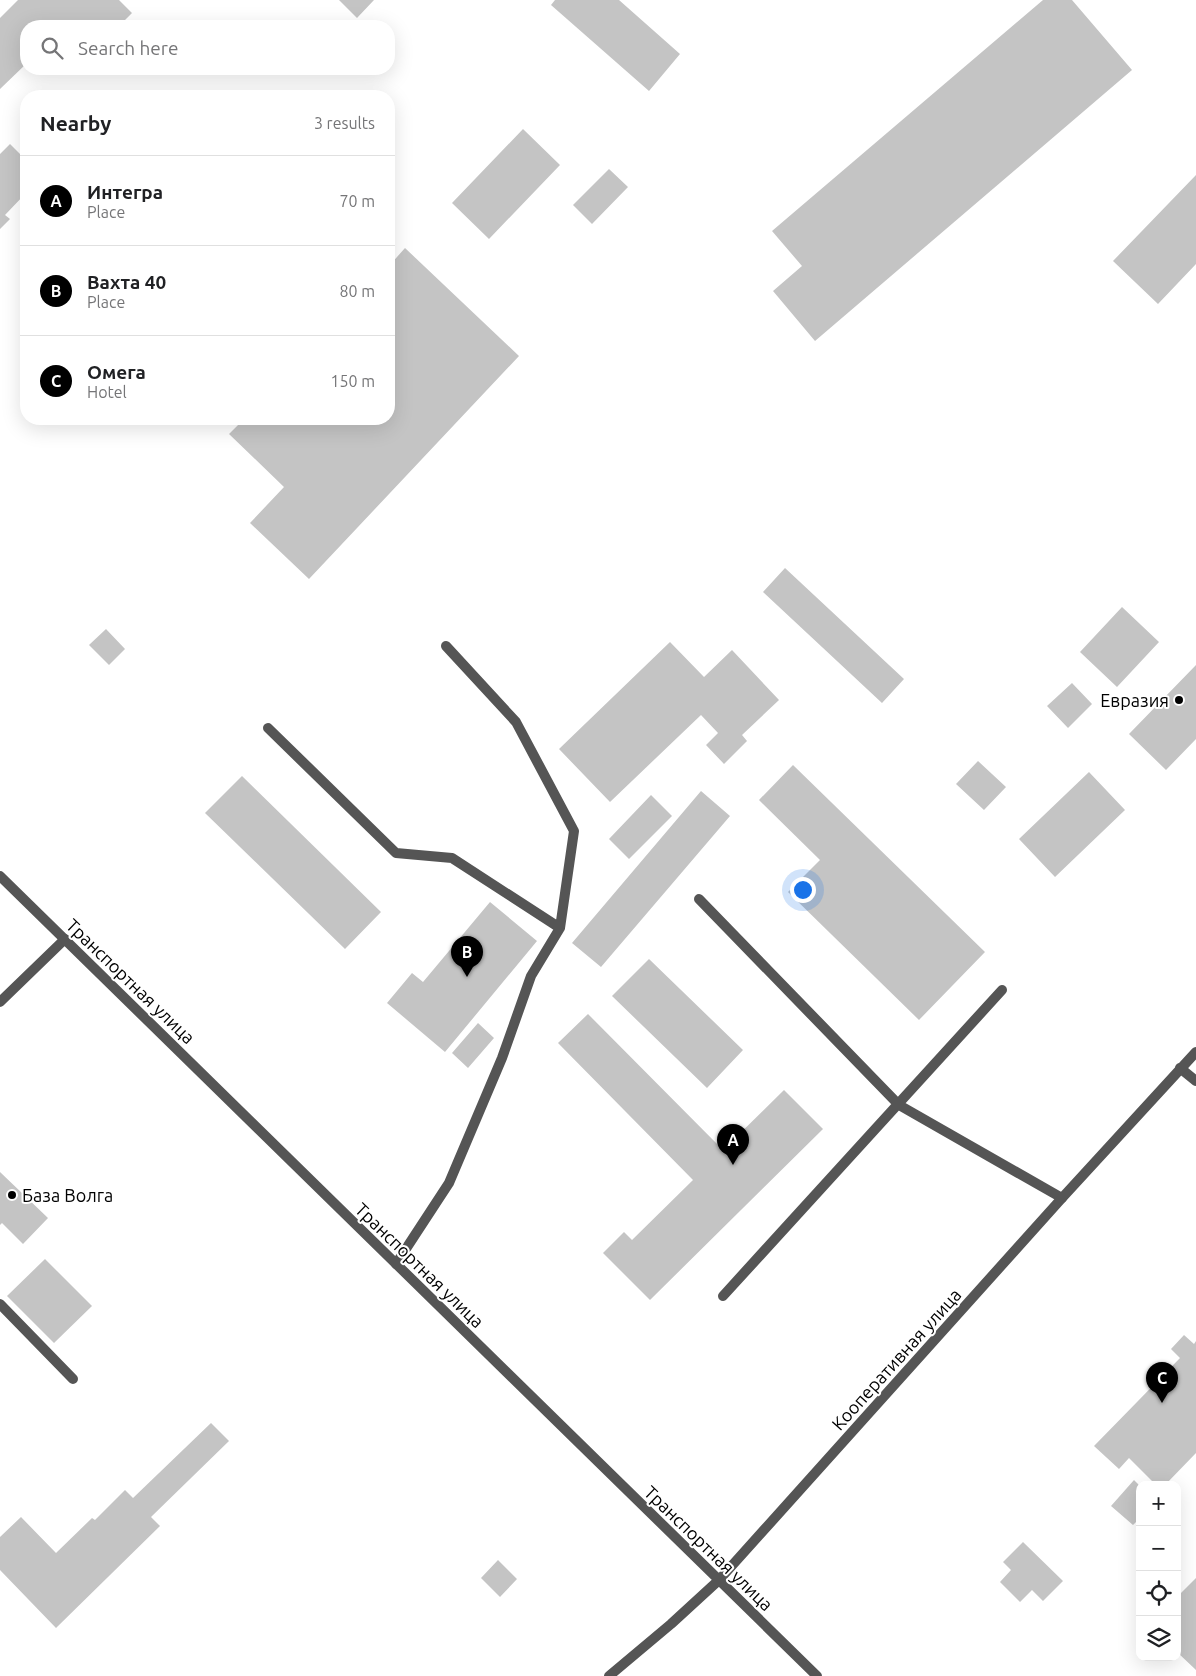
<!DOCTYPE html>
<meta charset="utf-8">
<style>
:root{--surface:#fff;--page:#f6f6f6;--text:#202124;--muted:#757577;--line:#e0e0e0;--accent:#000}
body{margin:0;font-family:Ubuntu,sans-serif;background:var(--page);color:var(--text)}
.controls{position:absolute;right:15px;bottom:15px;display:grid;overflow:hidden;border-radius:10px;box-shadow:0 5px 20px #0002}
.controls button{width:45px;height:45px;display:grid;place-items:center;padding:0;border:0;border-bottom:1px solid var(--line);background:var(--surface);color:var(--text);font:25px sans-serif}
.you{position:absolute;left:802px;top:889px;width:18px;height:18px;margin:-12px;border:4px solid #fff;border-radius:50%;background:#1a73e8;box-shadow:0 0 0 8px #1a73e833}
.badge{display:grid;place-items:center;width:32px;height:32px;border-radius:50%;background:var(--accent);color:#fff;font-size:16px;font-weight:700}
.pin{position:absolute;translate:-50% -41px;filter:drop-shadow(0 1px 2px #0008)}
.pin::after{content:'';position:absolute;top:26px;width:18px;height:15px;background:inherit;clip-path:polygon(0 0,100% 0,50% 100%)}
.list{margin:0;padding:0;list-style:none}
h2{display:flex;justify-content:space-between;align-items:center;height:65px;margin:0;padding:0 20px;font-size:21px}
h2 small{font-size:16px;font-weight:400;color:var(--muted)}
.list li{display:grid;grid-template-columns:32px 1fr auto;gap:15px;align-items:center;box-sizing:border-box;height:90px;padding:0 20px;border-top:1px solid var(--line)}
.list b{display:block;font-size:19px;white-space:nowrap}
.list p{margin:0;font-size:16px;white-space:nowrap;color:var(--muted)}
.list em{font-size:16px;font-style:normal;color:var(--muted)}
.icon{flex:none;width:28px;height:28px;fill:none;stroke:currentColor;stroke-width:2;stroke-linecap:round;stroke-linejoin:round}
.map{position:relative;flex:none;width:1196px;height:1676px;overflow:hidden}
.search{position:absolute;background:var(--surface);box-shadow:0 5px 20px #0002;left:20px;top:20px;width:375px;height:55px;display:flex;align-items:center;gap:12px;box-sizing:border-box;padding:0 18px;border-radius:20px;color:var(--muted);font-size:19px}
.panel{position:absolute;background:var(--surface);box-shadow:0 5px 20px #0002;left:20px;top:90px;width:375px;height:335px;border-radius:20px}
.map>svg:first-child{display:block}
.building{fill:#c4c4c4}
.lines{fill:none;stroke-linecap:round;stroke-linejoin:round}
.service{stroke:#555;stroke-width:10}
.tertiary{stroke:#555;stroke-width:10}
.poi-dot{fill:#000;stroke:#fff;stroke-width:2}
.labels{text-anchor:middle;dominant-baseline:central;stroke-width:4;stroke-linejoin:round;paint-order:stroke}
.poi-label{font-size:18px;fill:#000;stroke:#fff;text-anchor:end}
.street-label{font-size:18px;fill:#000;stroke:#fff}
</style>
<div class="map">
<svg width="1196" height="1676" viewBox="0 0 1196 1676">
<rect width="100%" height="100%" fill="#fff"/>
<path class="building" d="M18,0H119L132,13L119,26H26V64L0,89V18Z
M339,0H374L357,18Z
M555,0H619L680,54L649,91L551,5Z
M1043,0H1072L1132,70L815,341L773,291L802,266L772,231Z
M523,129L560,165L489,239L452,203Z
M10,144L26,160V193L5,215L10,219L0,229V154Z
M609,169L628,187L592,224L573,205Z
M1196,175V264L1158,304L1113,261Z
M405,248L519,356L309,579L250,523L284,487L229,434L244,419H389V266Z
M785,568L904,679L882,703L763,592Z
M1122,607L1159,642L1117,687L1080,652Z
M106,629L125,649L109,665L89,645Z
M670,642L704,677L732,650L779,700L742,735L747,741L724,764L706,745L718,733L701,715L610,802L559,749Z
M1196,665V739L1166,770L1129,734Z
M1072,683L1092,704L1068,728L1047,706Z
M978,761L1006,787L984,810L956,784Z
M793,765L985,952L919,1020L788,892L820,860L759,800Z
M1089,772L1125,810L1055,877L1019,839Z
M242,776L381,912L345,949L205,813Z
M701,791L730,816L601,967L572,943Z
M651,795L672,816L629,859L609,839Z
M490,902L537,941L445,1052L387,1003L412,973L423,982Z
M649,959L743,1050L707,1088L612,996Z
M588,1014L723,1150L784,1090L823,1129L650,1300L603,1253L624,1232L632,1240L693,1180L558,1043Z
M478,1023L494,1038L468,1068L452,1053Z
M0,1172L48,1218L23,1244L2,1223L0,1225Z
M45,1259L92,1306L54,1343L7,1296Z
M1184,1335L1194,1344L1196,1341V1453L1165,1485H1156L1129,1458L1119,1469L1094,1446L1180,1358L1171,1349Z
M211,1423L229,1441L151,1517L160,1526L56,1628L0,1570V1537L21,1517L56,1553L92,1518L95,1520L125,1490L133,1498Z
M1134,1480L1140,1486V1518L1133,1525L1111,1506Z
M1023,1542L1063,1581L1043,1601L1032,1590L1020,1602L1000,1582L1011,1570L1003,1562Z
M498,1560L517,1579L500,1597L481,1578Z
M1196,1578V1670L1177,1652V1597Z"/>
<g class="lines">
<path class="service" d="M268,728L396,853L452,858L560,928
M699,899L899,1105L1062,1198
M0,1002L65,939
M1180,1068L1196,1081
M396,1264L449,1183L502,1058L531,976L560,928L574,831L516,722L446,646
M723,1296L1002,990
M0,1304L73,1379"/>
<path class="tertiary" d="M0,876L817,1676
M609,1676L671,1624L719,1580L1062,1198L1196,1052"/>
</g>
<g class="poi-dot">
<circle cx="1179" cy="700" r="5"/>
<circle cx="12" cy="1195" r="5"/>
</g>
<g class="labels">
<g class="poi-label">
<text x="1169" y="700">Евразия</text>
<text x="22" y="1195" text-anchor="start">База Волга</text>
</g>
<g class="street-label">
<text transform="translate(131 981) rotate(44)">Транспортная улица</text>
<text transform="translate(420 1265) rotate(44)">Транспортная улица</text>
<text transform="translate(896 1359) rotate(-48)">Кооперативная улица</text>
<text transform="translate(709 1548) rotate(44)">Транспортная улица</text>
</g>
</g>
</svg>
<div class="controls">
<button>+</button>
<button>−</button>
<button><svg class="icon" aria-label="locate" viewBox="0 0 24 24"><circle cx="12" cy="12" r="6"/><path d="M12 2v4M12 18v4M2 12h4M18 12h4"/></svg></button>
<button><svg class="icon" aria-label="layers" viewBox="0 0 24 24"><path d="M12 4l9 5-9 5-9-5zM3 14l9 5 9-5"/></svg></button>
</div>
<div class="you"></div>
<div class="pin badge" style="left:733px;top:1165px">A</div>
<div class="pin badge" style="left:467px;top:977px">B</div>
<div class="pin badge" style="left:1162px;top:1403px">C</div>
<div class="search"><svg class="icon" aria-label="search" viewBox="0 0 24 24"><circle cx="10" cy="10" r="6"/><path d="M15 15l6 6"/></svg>Search here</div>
<section class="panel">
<h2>Nearby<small>3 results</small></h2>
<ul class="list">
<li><span class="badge">A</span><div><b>Интегра</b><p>Place</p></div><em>70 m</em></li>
<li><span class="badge">B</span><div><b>Вахта 40</b><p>Place</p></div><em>80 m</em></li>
<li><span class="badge">C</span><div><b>Омега</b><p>Hotel</p></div><em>150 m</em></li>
</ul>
</section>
</div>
